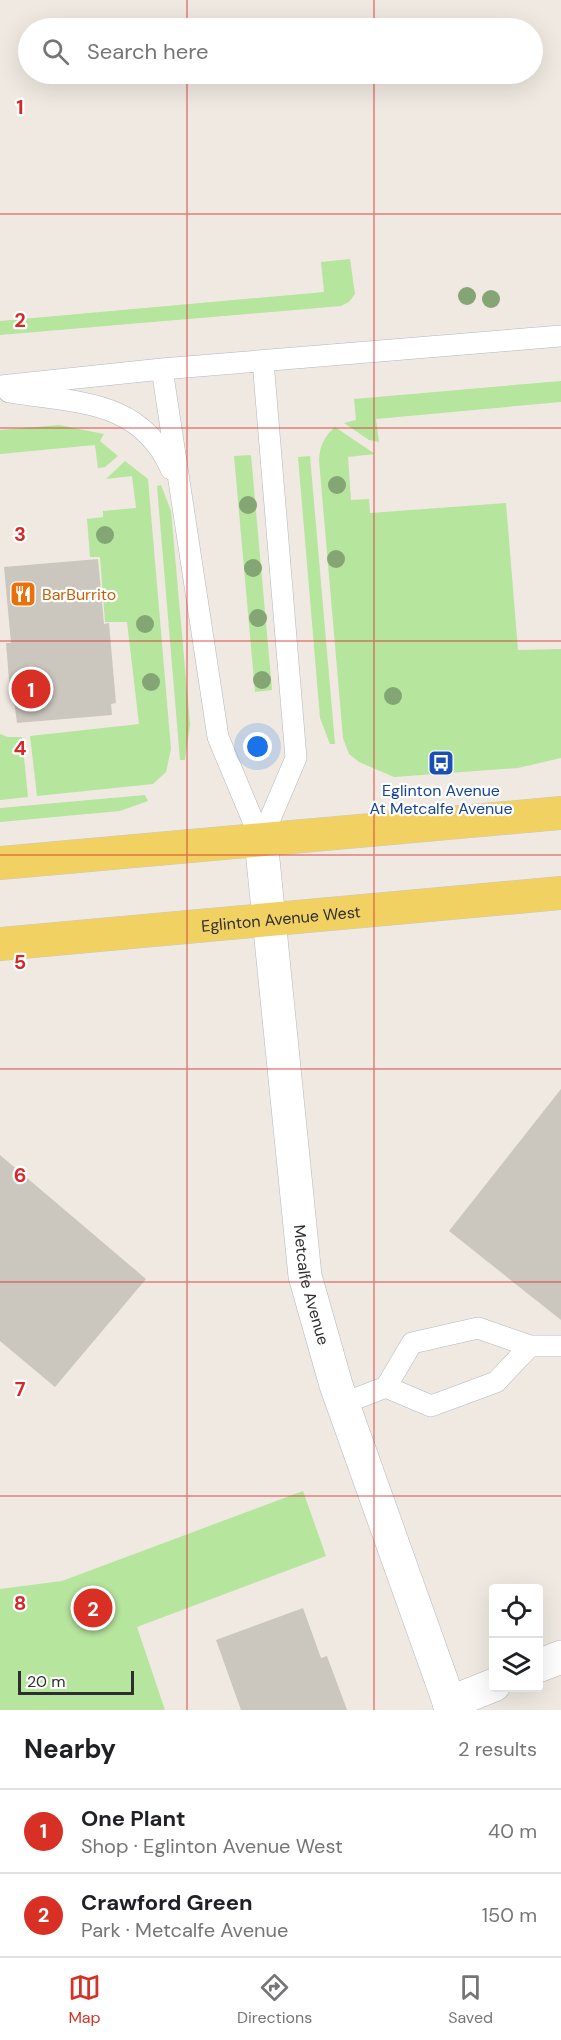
<!DOCTYPE html>
<meta charset="utf-8">
<style>
:root{--surface:#fff;--page:#f6f6f6;--text:#202124;--muted:#757577;--line:#e0e0e0;--accent:#d93025}
body{margin:0;font-family:"DM Sans",sans-serif;background:var(--page);color:var(--text)}
.controls{position:absolute;right:18px;bottom:18px;display:grid;overflow:hidden;border-radius:6px;box-shadow:0 6px 24px #0002}
.controls button{width:54px;height:54px;display:grid;place-items:center;padding:0;border:0;border-bottom:2px solid var(--line);background:var(--surface);color:var(--text);font:30px sans-serif}
.scale{position:absolute;left:18px;bottom:15px;width:116px;box-sizing:border-box;padding-left:6px;border:3px solid #2e2e2e;border-top:0;font-size:16px;line-height:21px;white-space:nowrap;color:#2e2e2e;-webkit-text-stroke:4px #fff;paint-order:stroke}
.you{position:absolute;left:258px;top:747px;width:21px;height:21px;margin:-15px;border:4px solid #fff;border-radius:50%;background:#1a73e8;box-shadow:0 0 0 9px #1a73e833}
.badge{display:grid;place-items:center;width:39px;height:39px;border-radius:50%;background:var(--accent);color:#fff;font-size:20px;font-weight:700}
.pin{position:absolute;translate:-50% -50%;border:3px solid #fff;box-shadow:0 2px 6px #0006}
.list{margin:0;padding:0;list-style:none}
h2{display:flex;justify-content:space-between;align-items:center;height:78px;margin:0;padding:0 24px;font-size:26px}
h2 small{font-size:20px;font-weight:400;color:var(--muted)}
.list li{display:grid;grid-template-columns:39px 1fr auto;gap:18px;align-items:center;box-sizing:border-box;height:84px;padding:0 24px;border-top:2px solid var(--line)}
.list b{display:block;font-size:22px;white-space:nowrap}
.list p{margin:0;font-size:20px;white-space:nowrap;color:var(--muted)}
.list em{font-size:20px;font-style:normal;color:var(--muted)}
.icon{flex:none;width:33px;height:33px;fill:none;stroke:currentColor;stroke-width:2;stroke-linecap:round;stroke-linejoin:round}
.map{position:relative;flex:none;width:561px;height:1710px;overflow:hidden}
.search{position:absolute;background:var(--surface);box-shadow:0 6px 24px #0002;left:18px;right:18px;top:18px;height:66px;display:flex;align-items:center;gap:15px;box-sizing:border-box;padding:0 21px;border-radius:33px;color:var(--muted);font-size:22px}
.sheet{height:246px;background:var(--surface)}
nav{display:flex;justify-content:space-around;align-items:center;box-sizing:border-box;height:84px;border-top:2px solid var(--line);background:var(--surface);font-size:16px;color:var(--muted)}
nav a{display:grid;justify-items:center;gap:3px}
nav .on{color:var(--accent)}
.map>svg:first-child{display:block}
.green{fill:#b6e59e}
.building{fill:#cbc7bf}
.lines{fill:none;stroke-linecap:round;stroke-linejoin:round}
.service-casing{stroke:#b4b7c1;stroke-width:22}
.minor-casing{stroke:#b4b7c1;stroke-width:34}
.primary-casing{stroke:#c9c9c9;stroke-width:34}
.service{stroke:#fff;stroke-width:21}
.minor{stroke:#fff;stroke-width:33}
.primary{stroke:#f2d163;stroke-width:33}
.tree{fill:#84a574}
.grid{fill:none;stroke:#d62828;stroke-width:1.5;stroke-opacity:0.55}
.labels{text-anchor:middle;dominant-baseline:central;stroke-width:4.5;stroke-linejoin:round;paint-order:stroke}
.food-label{font-size:16px;fill:#c56008;stroke:#fff;text-anchor:start}
.transit-label{font-size:16px;fill:#164399;stroke:#fff}
.street-label{font-size:16px;fill:#2e2e2e;stroke:#fff}
.grid-label{font-size:20px;text-anchor:middle;font-weight:bold;fill:#d62828;stroke:#fff;stroke-width:4.5;stroke-linejoin:round;paint-order:stroke}
</style>
<div class="map">
<svg width="561" height="1710" viewBox="0 0 561 1710">
<rect width="100%" height="100%" fill="#efe9e1"/>
<path class="green" d="M350,259L355,294L349,302L341,306L0,335V321L324,292L321,262Z
M561,381V402L376,419L379,442L369,440L344,423L356,420L354,399Z
M59,425L104,434L100,441L118,456L105,467L98,468L95,445L0,454V430Z
M335,427L375,454L348,457L351,500L369,499L370,513L506,503L518,650L561,649V758L518,768L394,777L359,762L349,754L343,738L319,460C320,445 324,437 335,427Z
M251,455L272,690L255,692L234,456Z
M310,456L335,744H330L320,718L298,457Z
M125,461L148,479L171,749L166,772L153,784L37,796L30,736L139,724L127,622H105L100,557H90L87,519L103,517V511L136,508L132,476L106,479Z
M161,485L171,511L190,724L185,760H180L157,486Z
M0,734L8,737H22L28,797L0,800Z
M145,795L148,801L120,811L0,822V808Z
M303,1491L326,1556L137,1627L165,1710H0V1589L62,1581Z"/>
<path class="building" d="M98,559L104,624L109,623L116,703L111,704L112,715L17,723L13,693H10L6,643H11L4,567Z
M561,1089V1320L449,1231Z
M0,1155L146,1279L55,1387L0,1341Z
M303,1608L321,1658L327,1656L347,1710H241L216,1640Z"/>
<g class="lines">
<g class="service-casing">
<path id="service" d="M162,369L218,737L261,840
M0,386L162,369L561,336
M9,392C76,403 141,399 171,469
M261,840L296,758L263,361
M386,1387L431,1406L496,1382L530,1346
M342,1404L386,1387L412,1343L478,1328L530,1346H561"/>
</g>
<g class="minor-casing">
<g id="minor">
<path id="s1" d="M261,840L305,1276L336,1385L452,1710"/>
<path d="M538,1666L561,1657"/>
<path d="M449,1703L494,1685"/>
</g>
</g>
<g class="primary-casing">
<g id="primary">
<path d="M0,863L561,813"/>
<path id="s2" d="M0,944L561,893"/>
</g>
</g>
<use href="#service" class="service"/>
<use href="#minor" class="minor"/>
<use href="#primary" class="primary"/>
</g>
<g class="tree">
<circle cx="467" cy="296" r="9"/>
<circle cx="491" cy="299" r="9"/>
<circle cx="337" cy="485" r="9"/>
<circle cx="248" cy="505" r="9"/>
<circle cx="105" cy="535" r="9"/>
<circle cx="336" cy="559" r="9"/>
<circle cx="253" cy="568" r="9"/>
<circle cx="258" cy="618" r="9"/>
<circle cx="145" cy="624" r="9"/>
<circle cx="262" cy="680" r="9"/>
<circle cx="151" cy="682" r="9"/>
<circle cx="393" cy="696" r="9"/>
</g>
<path class="grid" d="M187,0V28M374,0V28M187,74V1710M374,74V1710M0,214H561M0,428H561M0,641H561M0,855H561M0,1069H561M0,1282H561M0,1496H561"/>
<defs>
<g id="restaurant-square" transform="scale(1.35)"><rect x="-9" y="-9" width="18" height="18" rx="4" fill="#e8710a" stroke="#fff"/><path d="M-5-6h1v4h1v-4h1v4h1v-4h1v5L-1.5 .5V6h-2V.5L-5-1ZM5-6V6H3V1.5H1.5Q1.5-4 5-6Z" fill="#fff"/></g>
<g id="bus-square" transform="scale(1.35)"><rect x="-9" y="-9" width="18" height="18" rx="4" fill="#1a4fb4" stroke="#fff"/><path d="M-5-6H5V4H4V6H2V4H-2V6H-4V4H-5ZM-3.5-4V0h7V-4ZM-3.5 1.2v1.5H-2V1.2ZM2 1.2v1.5H3.5V1.2Z" fill="#fff"/></g>
</defs>
<g fill-rule="evenodd">
<use href="#restaurant-square" x="23" y="594"/>
<use href="#bus-square" x="441" y="763"/>
</g>
<g class="labels">
<g class="food-label">
<text x="42" y="594">BarBurrito</text>
</g>
<g class="transit-label">
<text x="441" y="790">Eglinton Avenue<tspan x="441" dy="18">At Metcalfe Avenue</tspan></text>
</g>
<g class="street-label">
<text stroke="none"><textPath href="#s2" startOffset="282">Eglinton Avenue West</textPath></text>
<text stroke="none"><textPath href="#s1" startOffset="448">Metcalfe Avenue</textPath></text>
</g>
</g>
<g class="grid-label">
<text x="20" y="114">1</text>
<text x="20" y="327">2</text>
<text x="20" y="541">3</text>
<text x="20" y="755">4</text>
<text x="20" y="969">5</text>
<text x="20" y="1182">6</text>
<text x="20" y="1396">7</text>
<text x="20" y="1610">8</text>
</g>
</svg>
<div class="controls">
<button><svg class="icon" aria-label="locate" viewBox="0 0 24 24"><circle cx="12" cy="12" r="6"/><path d="M12 2v4M12 18v4M2 12h4M18 12h4"/></svg></button>
<button><svg class="icon" aria-label="layers" viewBox="0 0 24 24"><path d="M12 4l9 5-9 5-9-5zM3 14l9 5 9-5"/></svg></button>
</div>
<div class="scale">20 m</div>
<div class="you"></div>
<div class="pin badge" style="left:31px;top:689px">1</div>
<div class="pin badge" style="left:93px;top:1608px">2</div>
<div class="search"><svg class="icon" aria-label="search" viewBox="0 0 24 24"><circle cx="10" cy="10" r="6"/><path d="M15 15l6 6"/></svg>Search here</div>
</div>
<section class="sheet">
<h2>Nearby<small>2 results</small></h2>
<ul class="list">
<li><span class="badge">1</span><div><b>One Plant</b><p>Shop · Eglinton Avenue West</p></div><em>40 m</em></li>
<li><span class="badge">2</span><div><b>Crawford Green</b><p>Park · Metcalfe Avenue</p></div><em>150 m</em></li>
</ul>
</section>
<nav>
<a class="on"><svg class="icon" aria-label="map" viewBox="0 0 24 24"><path d="M3 6l6-2 6 2 6-2v14l-6 2-6-2-6 2zM9 4v14M15 6v14"/></svg>Map</a>
<a><svg class="icon" aria-label="directions" viewBox="0 0 24 24"><path d="M12 3l9 9-9 9-9-9zM9 14v-3h6M13 9l2 2-2 2"/></svg>Directions</a>
<a><svg class="icon" aria-label="saved" viewBox="0 0 24 24"><path d="M7 4h10v16l-5-4-5 4z"/></svg>Saved</a>
</nav>
